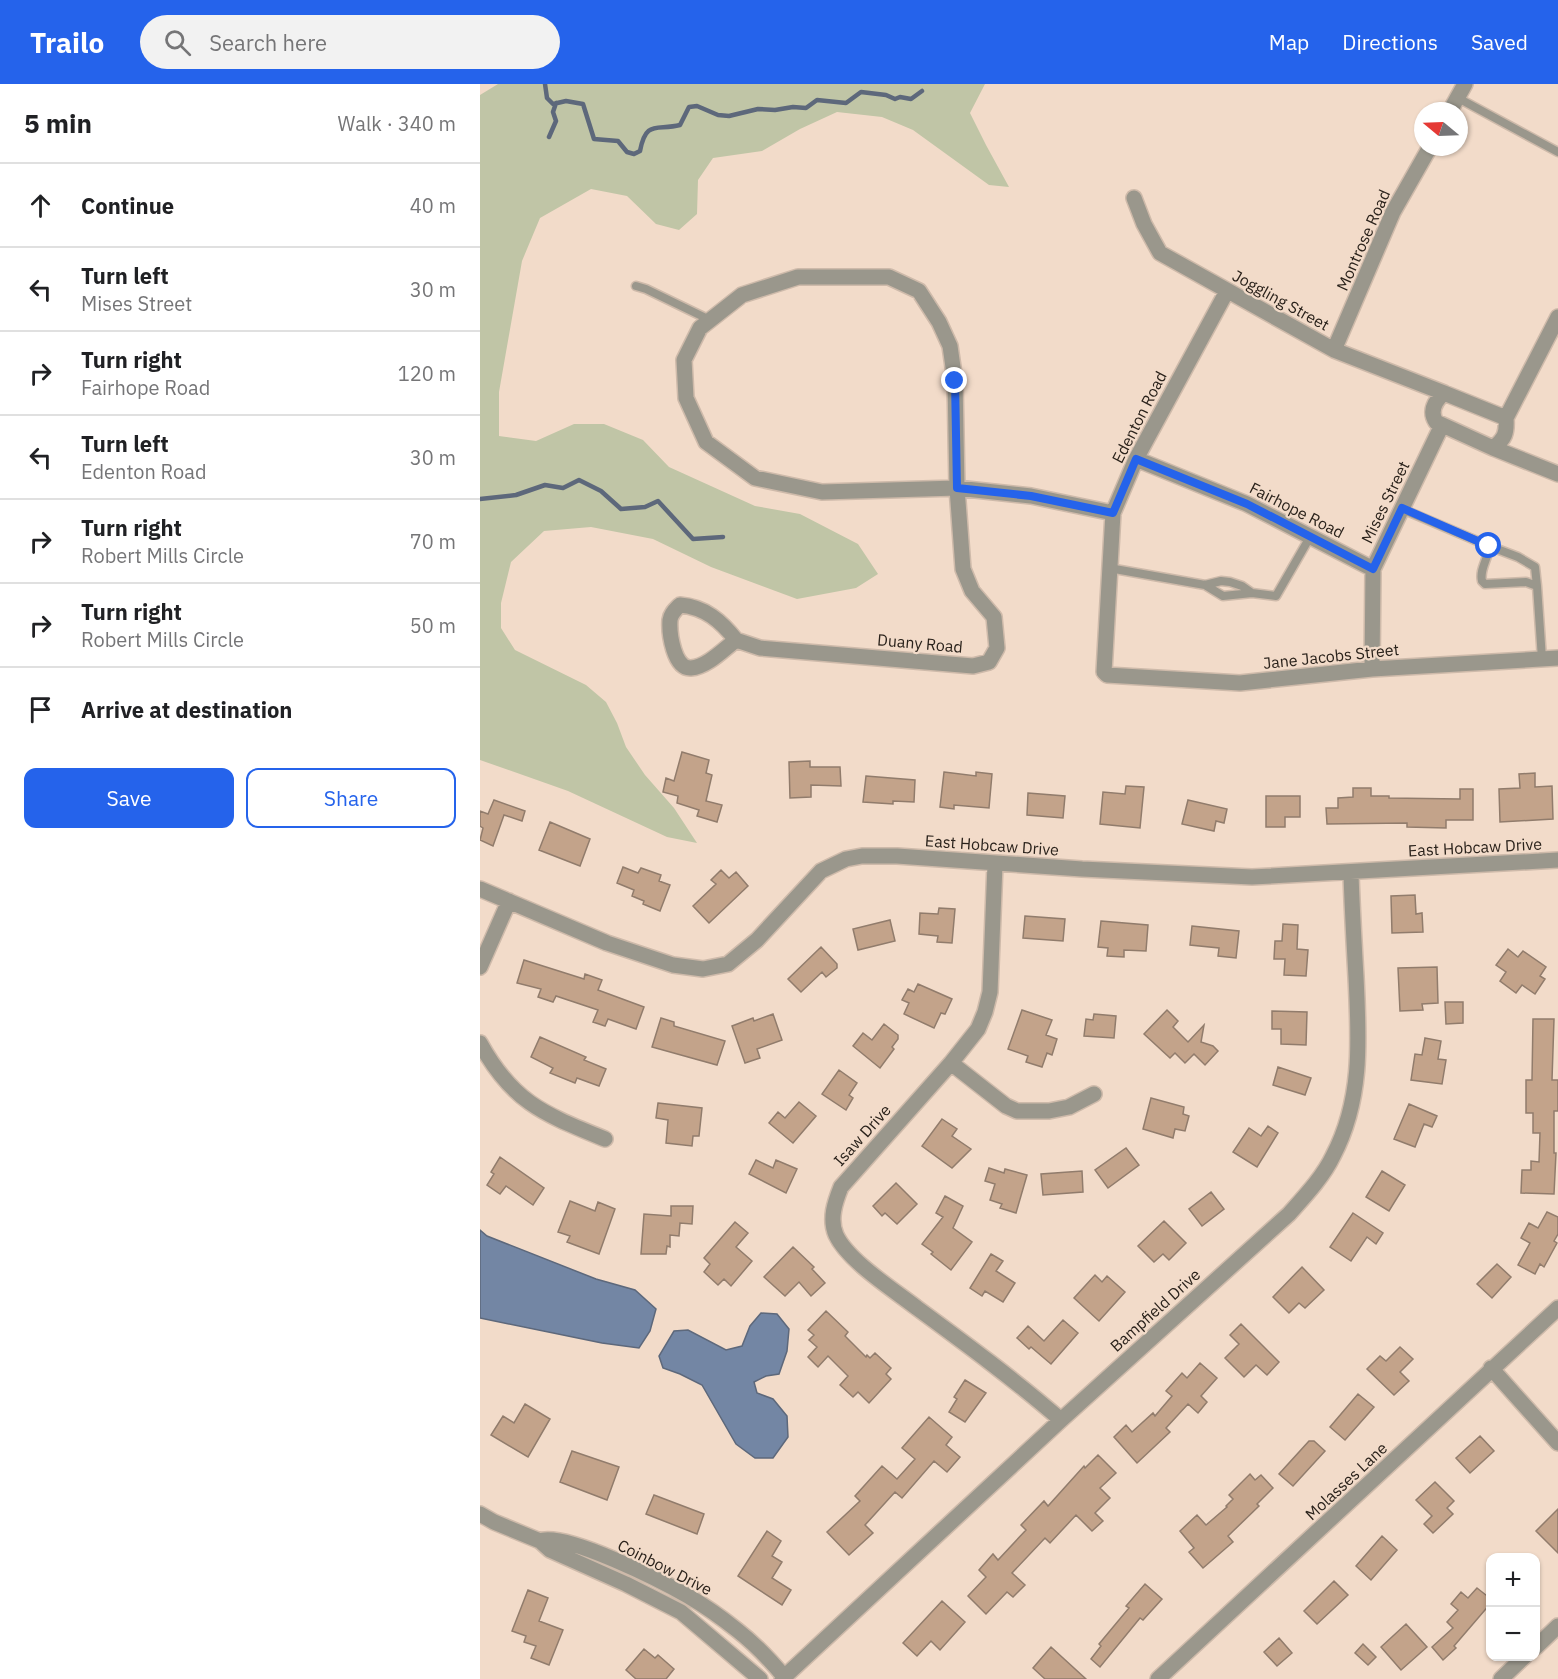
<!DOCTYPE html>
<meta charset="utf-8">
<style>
:root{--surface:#fff;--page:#f2f2f2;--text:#202124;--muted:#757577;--line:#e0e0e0;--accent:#2563eb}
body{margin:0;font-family:"IBM Plex Sans",sans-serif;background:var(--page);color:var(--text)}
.controls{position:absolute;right:18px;bottom:18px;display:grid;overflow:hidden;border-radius:12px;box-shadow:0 2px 4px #0004}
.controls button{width:54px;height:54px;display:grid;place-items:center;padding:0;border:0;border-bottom:2px solid var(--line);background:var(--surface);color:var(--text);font:30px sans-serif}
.compass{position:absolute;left:934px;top:18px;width:54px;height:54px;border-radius:50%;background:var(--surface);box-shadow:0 2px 4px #0004;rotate:289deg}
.stop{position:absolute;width:18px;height:18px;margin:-14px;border:4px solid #2563eb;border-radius:50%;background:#fff}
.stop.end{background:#2563eb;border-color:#fff;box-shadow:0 2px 6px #0008}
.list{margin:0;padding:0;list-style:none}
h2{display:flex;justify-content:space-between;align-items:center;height:78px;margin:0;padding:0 24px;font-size:26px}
h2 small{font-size:20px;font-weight:400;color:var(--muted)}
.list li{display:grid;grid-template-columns:39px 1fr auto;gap:18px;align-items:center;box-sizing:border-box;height:84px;padding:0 24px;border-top:2px solid var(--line)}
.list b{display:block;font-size:22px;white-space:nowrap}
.list p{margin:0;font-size:20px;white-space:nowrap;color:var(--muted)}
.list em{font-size:20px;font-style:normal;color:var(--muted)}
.actions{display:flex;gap:12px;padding:18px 24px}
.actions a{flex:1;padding:14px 0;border:2px solid var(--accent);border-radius:12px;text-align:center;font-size:21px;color:var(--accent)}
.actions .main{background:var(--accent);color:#fff}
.icon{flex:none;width:33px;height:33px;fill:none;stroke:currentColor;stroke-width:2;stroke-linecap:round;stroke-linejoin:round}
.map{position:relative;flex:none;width:1078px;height:1595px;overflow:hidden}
header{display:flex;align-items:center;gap:36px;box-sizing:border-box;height:84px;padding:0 30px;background:var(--accent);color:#fff}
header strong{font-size:28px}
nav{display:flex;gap:33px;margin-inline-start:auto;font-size:21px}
.search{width:420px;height:54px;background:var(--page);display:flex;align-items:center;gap:15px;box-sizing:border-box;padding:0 21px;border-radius:33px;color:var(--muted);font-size:22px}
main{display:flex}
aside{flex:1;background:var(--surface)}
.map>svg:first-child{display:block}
.green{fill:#c0c5a6}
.water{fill:#7386a4;stroke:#5d687b;stroke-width:1.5}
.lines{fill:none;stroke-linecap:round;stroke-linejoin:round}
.stream{stroke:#5d687b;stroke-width:4.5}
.building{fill:#c3a38a;stroke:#917c6c;stroke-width:1.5}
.service-casing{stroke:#cebaaa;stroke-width:11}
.minor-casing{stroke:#cebaaa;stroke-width:18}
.service{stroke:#9a978c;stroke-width:8}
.minor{stroke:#9a978c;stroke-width:15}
.route{stroke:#2563eb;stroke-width:8}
.labels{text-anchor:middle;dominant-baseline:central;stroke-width:4.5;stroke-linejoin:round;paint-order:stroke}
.street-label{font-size:16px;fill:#2a221b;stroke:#f2dbc9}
</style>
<header>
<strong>Trailo</strong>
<div class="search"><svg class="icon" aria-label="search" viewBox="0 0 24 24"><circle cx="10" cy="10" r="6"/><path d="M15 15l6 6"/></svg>Search here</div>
<nav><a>Map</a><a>Directions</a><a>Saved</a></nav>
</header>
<main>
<aside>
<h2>5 min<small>Walk · 340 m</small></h2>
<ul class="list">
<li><svg class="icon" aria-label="ahead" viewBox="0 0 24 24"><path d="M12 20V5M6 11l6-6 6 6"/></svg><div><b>Continue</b></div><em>40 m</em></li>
<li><svg class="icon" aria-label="left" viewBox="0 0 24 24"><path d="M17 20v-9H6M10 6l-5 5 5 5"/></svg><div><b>Turn left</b><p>Mises Street</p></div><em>30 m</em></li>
<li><svg class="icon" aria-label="right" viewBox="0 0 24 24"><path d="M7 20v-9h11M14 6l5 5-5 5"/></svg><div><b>Turn right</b><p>Fairhope Road</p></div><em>120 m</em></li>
<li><svg class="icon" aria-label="left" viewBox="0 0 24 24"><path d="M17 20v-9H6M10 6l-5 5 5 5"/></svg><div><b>Turn left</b><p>Edenton Road</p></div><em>30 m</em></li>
<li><svg class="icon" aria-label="right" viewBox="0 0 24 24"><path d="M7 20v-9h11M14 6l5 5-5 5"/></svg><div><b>Turn right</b><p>Robert Mills Circle</p></div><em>70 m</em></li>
<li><svg class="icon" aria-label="right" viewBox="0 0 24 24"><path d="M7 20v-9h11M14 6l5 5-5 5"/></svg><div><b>Turn right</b><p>Robert Mills Circle</p></div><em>50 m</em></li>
<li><svg class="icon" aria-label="arrive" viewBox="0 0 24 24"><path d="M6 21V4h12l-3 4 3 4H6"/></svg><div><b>Arrive at destination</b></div></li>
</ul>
<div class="actions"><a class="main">Save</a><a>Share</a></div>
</aside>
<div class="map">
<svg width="1078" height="1595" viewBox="0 0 1078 1595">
<rect width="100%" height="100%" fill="#f2dbc9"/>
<path class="green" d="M18,0H505L490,29L506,61L529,103L509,101L433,46L402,33L357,28L320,45L282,67L233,74L218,96L217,130L199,146L176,140L147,112L111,105L60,134L42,177L19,308V352L56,357L94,340H124L163,356L189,383L275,422L320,430L378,460L398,490L376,504L317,515L231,483L173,455L111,443L64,447L31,478L21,519V544L35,566L106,601L126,618L137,639L146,663L165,691L194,724L217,759L187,753L88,707L0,676V11Z"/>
<path class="water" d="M0,1146L7,1152L116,1195L155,1206L176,1225L170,1247L159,1264L122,1259L0,1234Z
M281,1229L297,1230L309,1245L307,1267L299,1290L286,1292L274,1298L277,1309L293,1315L307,1332L308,1353L293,1374H275L256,1360L222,1301L200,1290L183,1284L179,1272L194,1247L208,1246L246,1266L262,1262L270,1242Z"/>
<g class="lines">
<path class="stream" d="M65,0L67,14L73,20L86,17L103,20L114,55L138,57L147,68L154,70L160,67C166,35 177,47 200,41L209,23L217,22L238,31L249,32L278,25L295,26L313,23L326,24L337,16L366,19L381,8L406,11L415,15L420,13L431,15L442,7
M69,53L76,37L73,28L76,19
M0,415L36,411L65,401L83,404L99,396L121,407L141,425L165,423L178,417L213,455L243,453"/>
</g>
<path class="building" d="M202,668L229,676L226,689L232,691L226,717L242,721L237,738L217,732L219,726L197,719L198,712L183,708L186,694L194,697Z
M330,677V683H360L361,702L331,701V713L310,714L309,678Z
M464,688L496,692V688L512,690L509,724L474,721V725L460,723Z
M1055,689V703L1072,702L1073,735L1020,738L1019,705L1040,704L1039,690Z
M386,692L435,696L434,718L413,717V720L383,718Z
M646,702L664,703L660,744L620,740L623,708L645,710Z
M873,704H891V712H909V714L980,715V705H993V736H966V744L927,743V739L847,740L846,724H858V714L873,713Z
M548,709L585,712L583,734L547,731Z
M786,712H820V733H805V743H786Z
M14,716L45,727L42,737L24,731L13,762L0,756L3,744L0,742V727L8,730Z
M708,716L747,725L744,739L736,737L734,747L702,740Z
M70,738L110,755L100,782L59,766Z
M143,783L158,789L161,784L181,791L179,797L190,801L180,827L163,820L164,817L152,812L154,806L137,799Z
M241,786L249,794L256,788L268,802L229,839L213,822L236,800L231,796Z
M935,811L936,830L942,829L943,848L912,849L911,812Z
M459,824L475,825L472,859L457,858L458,852L439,850L440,829L458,830Z
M545,832L585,835L583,857L543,854Z
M410,836L415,857L378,866L373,845Z
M621,837L668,841L666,867L644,866V873L627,872L628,864L618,863Z
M803,840L818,841L817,865L828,866L826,892L804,891L805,875H794L795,857H802Z
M712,842L759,847L756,874L738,872L739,864L710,861Z
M341,863L357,880V884L346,893L342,888L321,908L308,895Z
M1028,865L1038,873L1043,867L1066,883L1060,892L1065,895L1055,910L1042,901L1036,909L1020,897L1026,888L1016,881Z
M44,876L104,895L105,890L122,896L118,906L164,923L156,945L128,935L125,942L113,938L118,926L76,912L73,918L58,913L61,905L37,899Z
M957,883L958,919L942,920L943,926L920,927L918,884Z
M438,900L472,915L465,930L461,929L454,944L424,930L429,919L422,916L428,905L434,908Z
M965,918H983V939L966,940Z
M542,926L572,936L566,951L577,955L572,971L567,969L562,983L546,978L548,972L528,965Z
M687,926L698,937L693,943L708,958L724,941L721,958L733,962L738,967L725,981L714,970L705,979L695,969L690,974L664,950Z
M792,927L827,928L826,961L801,960V945H792Z
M293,930L302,956L277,965L280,974L265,979L252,942L273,934L274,937Z
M614,930L636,932L634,954L604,952L606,935L613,936Z
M181,934L194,938V942L245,957L237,981L172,963Z
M1053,935H1074L1072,996H1078V1027H1074V1069H1076L1074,1110L1041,1109L1042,1086H1051V1077L1059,1078L1060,1049H1053V1029H1046V996H1052Z
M404,940L418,951V955L412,963L414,965L400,984L373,962L383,949L392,956Z
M60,953L106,973L104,976L126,985L119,1002L97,994L95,999L70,989L73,984L51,973Z
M945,954L961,957L958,975L966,976L962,1000L931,996L935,970L942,971Z
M798,983L831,994L825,1011L793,1001Z
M359,986L377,999L369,1011L373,1014L366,1026L342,1010Z
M671,1014L704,1023L703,1030L709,1032L705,1047L695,1045L693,1054L663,1045Z
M319,1018L336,1032L313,1059L289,1039L298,1028L305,1034Z
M178,1019L222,1024L219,1052H213L212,1062L186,1059L188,1036L176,1034Z
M929,1020L957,1032L952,1043L944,1040L935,1063L914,1055Z
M462,1035L477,1045L472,1052L491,1065L472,1084L442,1062Z
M788,1042L798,1049L777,1083L753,1068L769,1044L781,1052Z
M646,1064L659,1081L628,1104L615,1086Z
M20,1073L64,1104L53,1121L26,1102L20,1110L7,1101L14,1090L11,1088Z
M276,1076L293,1084L296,1076L317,1085L306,1109L269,1090Z
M509,1084L524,1089L525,1085L547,1091L536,1129L520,1124L522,1120L510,1116L515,1100L505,1097Z
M602,1087L603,1108L563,1111L561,1090Z
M902,1087L925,1101L909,1127L886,1113Z
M416,1099L437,1120L417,1140L405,1129L402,1132L393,1122Z
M731,1108L744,1125L722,1142L709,1125Z
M465,1112L483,1122L473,1144L492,1158L471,1186L451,1170L453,1168L442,1160L463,1133L456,1129Z
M90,1117L115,1127L118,1118L135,1125L119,1170L87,1158L90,1152L78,1148Z
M191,1122H213L212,1140L200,1139L199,1152L190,1151V1163L187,1162L186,1170H161L164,1130L191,1132Z
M1067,1128L1078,1133V1150L1074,1157L1077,1159L1064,1183L1060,1180L1055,1190L1038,1181L1050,1159L1041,1154L1049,1139L1058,1144Z
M873,1129L903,1149L896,1160L887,1153L871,1177L850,1163Z
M684,1137L706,1159L689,1176L683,1170L674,1178L658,1162Z
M255,1138L268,1149L256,1163L272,1177L251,1202L244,1195L238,1201L224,1188L230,1180L224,1174Z
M313,1163L334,1183L332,1185L345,1199L331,1212L319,1198L305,1212L284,1193Z
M511,1170L523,1177L516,1187L535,1199L523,1218L505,1207L502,1212L490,1204Z
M1017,1180L1031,1193L1012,1214L997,1200Z
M822,1183L844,1206L825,1224L819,1219L809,1229L793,1213Z
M615,1191L622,1198L627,1192L645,1208L619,1237L594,1214Z
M346,1227L368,1248L365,1252L386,1273L387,1271L390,1274L395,1269L411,1284L406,1290L411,1295L389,1319L378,1308L373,1313L360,1301L368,1292L348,1272L338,1283L328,1273L337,1263L329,1256L334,1251L328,1246Z
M583,1236L598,1249L571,1280L551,1263L549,1265L537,1254L548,1242L564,1257Z
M761,1240L799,1278L787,1291L776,1281L764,1293L745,1274L759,1260L750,1251Z
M920,1263L933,1275L920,1288L929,1297L914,1311L887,1285L900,1272L906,1277Z
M720,1279L737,1294L721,1312L727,1318L718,1329L708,1320L686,1344L690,1348L657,1379L634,1353L646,1341L652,1348L673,1329L675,1332L692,1312L686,1307L702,1289L707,1294Z
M485,1296L506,1309L485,1338L469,1328L477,1315L474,1313Z
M878,1310L894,1323L865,1356L850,1343Z
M45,1320L70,1335L48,1373L11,1351L23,1332L34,1339Z
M449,1333L472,1353L466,1361L480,1373L467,1388L454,1377L422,1414L415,1408L385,1441L393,1449L369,1471L347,1448L380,1417L375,1412L402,1382L417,1395L435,1375L422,1364Z
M1000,1352L1014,1367L990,1389L976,1374Z
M829,1357H834L845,1367L813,1402L799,1390Z
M92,1367L139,1383L127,1416L80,1398Z
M618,1371L636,1389L620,1404L630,1414L615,1429L623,1437L612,1447L596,1431L570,1459L565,1454L532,1489L545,1501L533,1513L527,1508L506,1530L488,1512L506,1493L499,1486L513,1470L518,1476L546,1446L541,1441L564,1417L568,1422L604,1382L605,1384Z
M770,1390L775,1396L781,1391L793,1404L777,1420L779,1422L748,1452L753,1458L723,1484L709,1468L714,1464L700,1447L717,1431L726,1441L747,1423L746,1422L753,1415L749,1411Z
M955,1398L974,1417L967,1424L973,1430L953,1449L944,1440L952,1432L936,1416Z
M174,1411L224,1430L217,1450L166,1430Z
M1078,1425V1469L1056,1447Z
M287,1447L301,1457L292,1472L302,1478L292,1494L311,1506L302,1521L258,1492Z
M902,1452L917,1466L891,1496L876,1482Z
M854,1497L868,1511L837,1540L824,1527Z
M665,1500L682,1515L663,1536L660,1534L620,1583L611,1575L621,1562L619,1560L649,1524L646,1522Z
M997,1504L1011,1515V1519L974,1562L976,1564L963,1576L952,1563L973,1544L967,1538L978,1526L971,1520L981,1508L988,1514Z
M48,1506L68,1514L59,1537L83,1546L69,1581L51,1574L56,1562L44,1558L46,1552L32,1547Z
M462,1517L485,1538L460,1566L451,1557L437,1572L423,1559Z
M926,1540L947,1563L921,1586L901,1563Z
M799,1554L812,1569L797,1582L784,1568Z
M883,1560L896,1573L888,1581L875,1569Z
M571,1563L606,1595H565L553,1584Z
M164,1565L175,1574L178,1571L194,1585L186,1595H156L146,1586Z"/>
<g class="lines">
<g class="service-casing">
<path id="service" d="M978,14L1078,68
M156,202L166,205L230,236
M922,425L1009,462C1009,474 999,485 1002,497L1005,500L1046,498L1057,502L1062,575
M1009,462L1038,473L1055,483L1057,502
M629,484L725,501L741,497L750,498L762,502L772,509
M725,501L743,512L772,509L796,512L830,453"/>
</g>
<g class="minor-casing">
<path id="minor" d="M970,27L985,0
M654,114L664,140L680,169L854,266L964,309
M747,207L656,375L633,429L624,588L627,591L760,599L892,585L1078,574
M854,266L913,128L950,63
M964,309L1026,334C1027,349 1025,355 1013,364L956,338C949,327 955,317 964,309Z
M1026,334L1078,233
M1013,364L1078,390
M656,375L767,420L893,485
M256,556C241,537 225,523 200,521C196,525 191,529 190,536C189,550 194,585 211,584C227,583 244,565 256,556L280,564L493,582L509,578L517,564L514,533L492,507L483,485L477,404L475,297L470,262L459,238L439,207L409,193H318L262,211L220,244L204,276L206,314L226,358L275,394L342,408L477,404L551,412L633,429
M892,585L893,485L962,341
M515,780L510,908L505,928L498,945L471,979L361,1103C355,1118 349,1135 356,1151C368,1177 414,1206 437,1224C486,1260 535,1296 581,1336
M0,805L127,859L193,881L223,885L248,880L277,856L341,787L366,775L382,772H417L602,785L772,793L1078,776
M0,883L29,817
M0,959C33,1019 64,1030 125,1055
M471,979L526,1022L537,1027H569L589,1023L614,1010
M1011,1284L1078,1359
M0,1430L14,1438L60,1457L70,1466L146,1500L201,1528L280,1595
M60,1457C84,1447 184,1498 208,1512C225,1522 242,1534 257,1546C275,1560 292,1578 306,1595
M1056,1563L1078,1542
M302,1595L581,1336L809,1130C825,1112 843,1093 853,1072C883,1015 879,955 876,893C874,858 872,824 871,789
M678,1595L1078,1224
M1021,1595L1045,1572"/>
</g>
<use href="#service" class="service"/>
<use href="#minor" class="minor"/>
</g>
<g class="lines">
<path class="route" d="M475,297L477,404L551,412L633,429L656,375L767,420L893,485L922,424L1009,462"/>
</g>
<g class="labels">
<g class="street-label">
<text transform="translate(883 156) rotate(-66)">Montrose Road</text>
<text transform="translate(801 216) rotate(29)">Joggling Street</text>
<text transform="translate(659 333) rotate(-63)">Edenton Road</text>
<text transform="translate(905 418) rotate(-64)">Mises Street</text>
<text transform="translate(817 426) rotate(27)">Fairhope Road</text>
<text transform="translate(440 559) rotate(5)">Duany Road</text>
<text transform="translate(851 572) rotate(-6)">Jane Jacobs Street</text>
<text transform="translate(512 761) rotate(4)">East Hobcaw Drive</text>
<text transform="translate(995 763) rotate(-3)">East Hobcaw Drive</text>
<text transform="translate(382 1051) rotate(-48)">Isaw Drive</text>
<text transform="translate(675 1226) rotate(-42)">Bampfield Drive</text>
<text transform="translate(866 1397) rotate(-43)">Molasses Lane</text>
<text transform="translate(185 1483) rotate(27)">Coinbow Drive</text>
</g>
</g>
</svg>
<div class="controls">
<button>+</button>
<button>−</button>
</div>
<svg class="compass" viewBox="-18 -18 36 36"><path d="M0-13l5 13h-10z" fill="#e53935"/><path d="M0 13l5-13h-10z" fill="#757577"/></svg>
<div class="stop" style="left:1009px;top:462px"></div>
<div class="stop end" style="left:475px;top:297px"></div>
</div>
</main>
